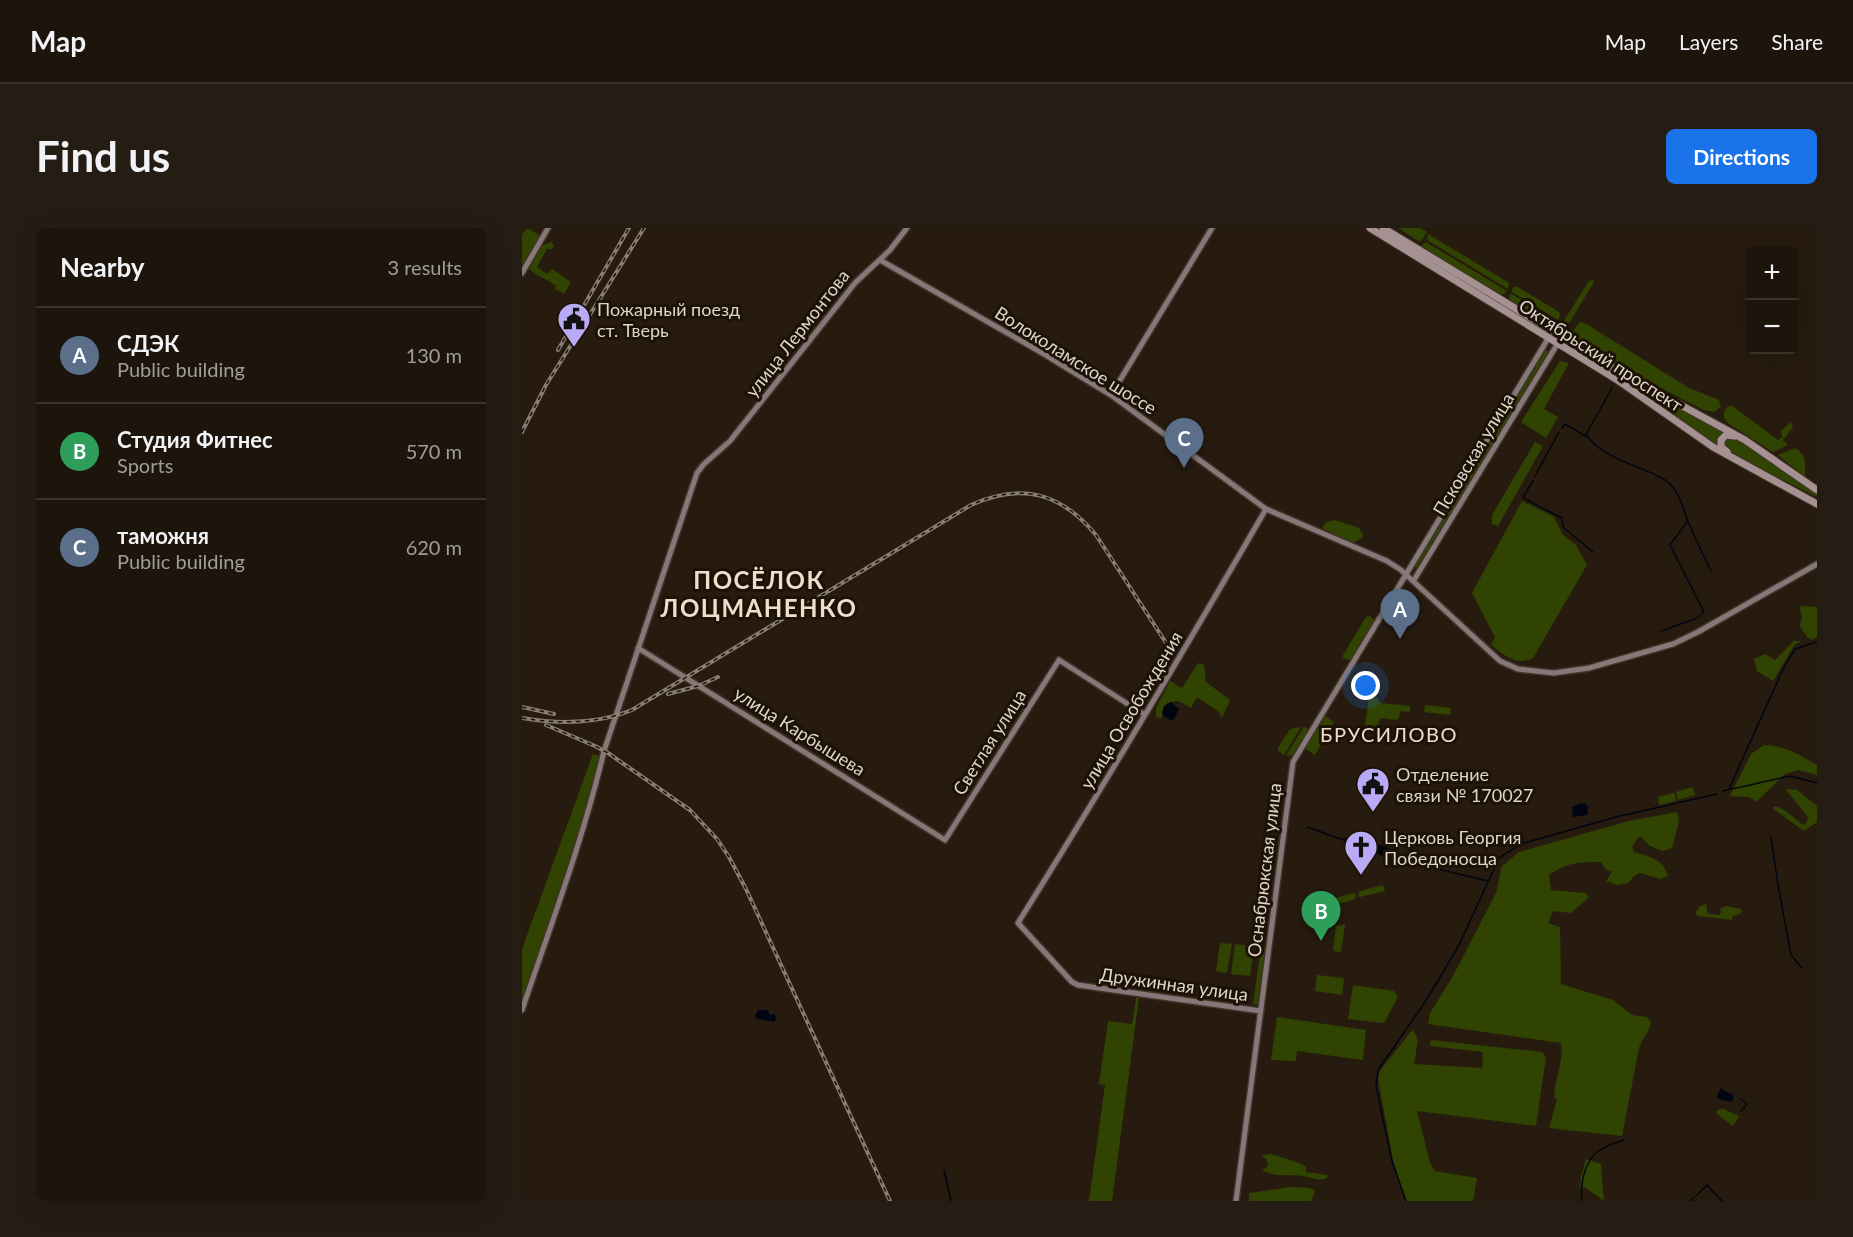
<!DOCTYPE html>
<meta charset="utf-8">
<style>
:root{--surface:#1d140b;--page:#251d14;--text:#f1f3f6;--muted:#a09e9d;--line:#3b332c;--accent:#1a73e8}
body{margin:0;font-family:Lato,sans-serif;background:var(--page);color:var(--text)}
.controls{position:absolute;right:18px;top:18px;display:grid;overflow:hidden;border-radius:9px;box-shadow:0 6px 24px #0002}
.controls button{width:54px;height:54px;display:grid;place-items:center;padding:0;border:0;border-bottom:2px solid var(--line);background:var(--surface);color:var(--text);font:30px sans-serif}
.you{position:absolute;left:844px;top:458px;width:21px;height:21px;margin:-15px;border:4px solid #fff;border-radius:50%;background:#1a73e8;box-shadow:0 0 0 9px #1a73e833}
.badge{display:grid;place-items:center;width:39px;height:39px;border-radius:50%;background:var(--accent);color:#fff;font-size:20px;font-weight:700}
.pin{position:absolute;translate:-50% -50px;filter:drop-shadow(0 2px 3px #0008)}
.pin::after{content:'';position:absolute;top:32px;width:21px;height:18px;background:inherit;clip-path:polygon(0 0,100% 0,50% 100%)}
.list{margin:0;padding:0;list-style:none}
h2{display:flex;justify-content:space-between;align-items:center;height:78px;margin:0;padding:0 24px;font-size:26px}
h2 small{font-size:20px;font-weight:400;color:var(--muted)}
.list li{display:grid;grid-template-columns:39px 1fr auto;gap:18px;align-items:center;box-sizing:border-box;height:96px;padding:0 24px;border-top:2px solid var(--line)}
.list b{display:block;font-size:22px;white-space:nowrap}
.list p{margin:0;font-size:20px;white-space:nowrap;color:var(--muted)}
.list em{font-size:20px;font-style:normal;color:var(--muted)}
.map{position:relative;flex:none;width:1295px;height:973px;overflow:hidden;border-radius:9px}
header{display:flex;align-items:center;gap:36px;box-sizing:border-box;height:84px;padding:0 30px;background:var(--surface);border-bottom:2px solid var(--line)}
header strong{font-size:28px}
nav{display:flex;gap:33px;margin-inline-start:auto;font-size:21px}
.intro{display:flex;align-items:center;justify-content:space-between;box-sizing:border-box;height:144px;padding:0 36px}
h1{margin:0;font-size:42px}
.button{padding:15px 27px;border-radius:9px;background:var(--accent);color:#fff;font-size:21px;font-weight:700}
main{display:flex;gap:36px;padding:0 36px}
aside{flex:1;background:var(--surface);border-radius:9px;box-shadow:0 6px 24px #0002}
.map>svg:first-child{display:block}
.green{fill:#314300}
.water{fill:#000611}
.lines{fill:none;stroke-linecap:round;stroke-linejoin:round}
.stream{stroke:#000611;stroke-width:1.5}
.secondary-casing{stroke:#41352a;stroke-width:8}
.primary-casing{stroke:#41352a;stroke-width:9}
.secondary{stroke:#877778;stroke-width:5}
.primary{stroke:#a59092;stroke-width:7}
.rail-casing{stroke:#887d73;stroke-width:4}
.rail{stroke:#1d1206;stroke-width:1.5;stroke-dasharray:4.5;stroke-linecap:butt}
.labels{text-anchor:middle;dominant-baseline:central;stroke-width:6;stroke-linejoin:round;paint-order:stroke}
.poi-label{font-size:18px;fill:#ded5cd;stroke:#1d1206;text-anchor:start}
.street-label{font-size:18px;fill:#ded5cd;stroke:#1d1206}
.neighbourhood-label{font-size:20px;letter-spacing:1.5px;fill:#eedecd;stroke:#1d1206}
.district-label{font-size:24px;font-weight:bold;letter-spacing:1.5px;fill:#eedecd;stroke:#1d1206}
</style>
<header>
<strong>Map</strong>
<nav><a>Map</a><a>Layers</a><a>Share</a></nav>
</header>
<div class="intro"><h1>Find us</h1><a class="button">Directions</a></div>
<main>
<aside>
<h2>Nearby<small>3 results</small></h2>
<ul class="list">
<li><span class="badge" style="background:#5c6f8a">A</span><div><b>СДЭК</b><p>Public building</p></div><em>130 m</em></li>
<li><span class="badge" style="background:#2e9e5b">B</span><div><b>Студия Фитнес</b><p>Sports</p></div><em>570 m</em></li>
<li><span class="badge" style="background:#5c6f8a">C</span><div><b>таможня</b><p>Public building</p></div><em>620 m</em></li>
</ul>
</aside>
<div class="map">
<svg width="1295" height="973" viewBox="0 0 1295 973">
<rect width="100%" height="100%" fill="#271b0f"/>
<path class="green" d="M0,0H6L18,8L0,38Z
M876,0H898L905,4L898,14Z
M906,6L984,53L987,55L986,61L905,12Z
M29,14L32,17L30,21H25L15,39L25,46L30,41L49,54L42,66L33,61L34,58C26,51 15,49 6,40L19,18Z
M904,14L985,63L982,66L976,67L899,18Z
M1071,52L1072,54L1043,102L1038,99L1067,53Z
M994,58L1037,84L1038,88L1036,92L990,64V60Z
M988,65L1032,91V94C1018,95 996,81 987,70Z
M1058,94L1066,97L1167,160L1197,172L1199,179L1192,184L1182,182L1082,131L1061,118L1051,109V103Z
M1023,121L1028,124L895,340L891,337Z
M1038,133L1047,135L1022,181L1036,189L1024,210L999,194Z
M1103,153L1204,204L1197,219Z
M1209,177L1256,212L1260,209L1259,203L1269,194L1271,199L1261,212L1266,217L1251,224L1207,196L1202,190C1201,184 1203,180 1209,177Z
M1210,209L1235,224L1295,267V269L1229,236L1202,219V210Z
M1013,214L1021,218L976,298L970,296V287Z
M1273,220C1285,226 1283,237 1283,249L1256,227Z
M1000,273L1032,289L1041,307L1054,317L1065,337L1011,430C993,438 984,428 969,417L973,409L950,365Z
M813,292L837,300L841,306L840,310L831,315L800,300L804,294Z
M1277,378L1295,379V409L1290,412L1285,409L1278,398L1280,388Z
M848,388L852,392L828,432L821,430V427L844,389Z
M1272,413H1280L1273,416L1251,453L1235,443L1232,431L1243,426L1253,432Z
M676,435L682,437L684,454L708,472L700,490L697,484L675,469L669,480L656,473L645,475L640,485L641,488L638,490L634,489V480L648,453L660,460Z
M847,469L856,470L858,475L888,478V484L878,483L877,490L874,492L858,490L855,500L843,499Z
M903,477L929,480L928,487L902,484Z
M802,487L812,494L793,527L782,520Z
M779,499L762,527L757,524L756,520L768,501Z
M782,499L785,500L786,502L770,528L764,527Z
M1242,517C1262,517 1278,527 1295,537V547L1276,542L1263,546L1234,574L1227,569L1208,568L1229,526Z
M71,526L78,528L65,584L0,775V721Z
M1171,559L1173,567L1156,572L1154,564Z
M1268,561L1275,562L1295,578V594L1282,603L1250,580L1253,578C1265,581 1272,591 1282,597L1285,594L1286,589L1264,562Z
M1151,565L1153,566L1154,573L1137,577L1136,569Z
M1155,584L1157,593L1150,620L1141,623L1128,618L1118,608L1110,618L1112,624C1129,629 1140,630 1146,648L1138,651L1118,645L1112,648L1106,655L1095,657L1084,653L1090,644L1084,642L1079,634C1057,634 1046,634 1027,647L1029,662L1064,665L1067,669L1049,685L1031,683L1026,695L1038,699L1039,756L1091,772L1110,787L1124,789L1129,793C1128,804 1120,810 1117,820L1100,908L1027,900L1035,871L1032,869C1033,851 1042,832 1039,815L906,796L908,785L931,748L974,665L980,638L997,624L1107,593Z
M861,657L863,663L838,669L836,667L838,663Z
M831,665L834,667L833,671L816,676L812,675L813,670Z
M1184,676L1186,686L1198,687L1199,680L1204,678L1219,681V686L1211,688L1210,692L1175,688L1174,684L1178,678Z
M823,696L819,724L811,723L814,698Z
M698,715L710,716L705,745L694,743Z
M713,716L732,719L728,748L709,746Z
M739,718L743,720L744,724L737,777L731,776Z
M795,747L822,750L820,767L793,763Z
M831,757L872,763L876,769L862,795L826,791Z
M614,770H617L590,973H567L583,857L577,856L586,793L610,796Z
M755,789L844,802L841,832L775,823L774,833L749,832Z
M891,801L896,812L892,836L960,840L961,824L908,818L909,812L1020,824L1024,829L1014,898L895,883L908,935L913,943L955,950L951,973H885L877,955L870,927L856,850L858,843Z
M1199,880L1217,888L1211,898L1195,886V882H1199Z
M749,926L780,936L784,939V944L806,947L805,950C795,954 790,949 780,948C766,946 753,950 740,942L746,938L745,932L740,927Z
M1064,931L1079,936L1082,973L1064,960L1058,959L1059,949Z
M768,959L788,960L793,963L789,973H727V965Z"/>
<path class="water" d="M649,474L657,481L651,493L641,488L640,485L642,478Z
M1059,575L1064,576L1066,579L1065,587L1051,589L1050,579Z
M829,607L872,622L876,628L873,631L824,618L821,611Z
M236,782H246L248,787L252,786L254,788L253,794L235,791L233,788Z
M1199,860L1212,868L1210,874L1196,871L1195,868Z"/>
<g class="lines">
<path class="stream" d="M1040,200L1043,196L1063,208L1090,160
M1064,207C1084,233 1117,236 1143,252C1158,261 1161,282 1167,296C1174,312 1181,327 1189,343
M1013,248L1037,204
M1011,253L1001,269L1005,272L1040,290L1041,299L1071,324
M1139,403L1175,390L1182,384L1148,317L1165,294
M1207,561L1263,437L1273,421L1295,414
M1201,563L1268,548L1295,555
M785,599L822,612
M1249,609L1256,657L1269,727L1280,740
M875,628L916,641L966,653
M1219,883L1225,876L1219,871
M422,942L429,973
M1175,967L1185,957L1200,973
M884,973L870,933L854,858L856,842L905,771L936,719L977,630L999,616L1094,589L1195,566
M1060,973C1058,957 1062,935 1075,924C1082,918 1094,915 1102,912
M1168,973L1172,969"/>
<g class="secondary-casing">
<path id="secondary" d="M358,32L522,126L589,167L744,281L865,333L879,342L978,433L996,441L1032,445L1067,440L1151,416L1176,404L1295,336
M0,45L26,0
M589,167L690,0
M892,352L1036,115
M116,420L423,612L537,432L623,487
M0,782C29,696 61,612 82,523L175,245L182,236L208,213L333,55L368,22L385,0
M739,783L556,757L550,754L496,695C581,559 663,421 744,281
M714,973L771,534L1027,109"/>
</g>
<g class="primary-casing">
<path id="primary" d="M848,0L1094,151L1191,219L1295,276
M861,0L1098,144L1223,212L1295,262
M1205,224L1199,219V212L1204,207L1212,208"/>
</g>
<use href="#secondary" class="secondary"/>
<use href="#primary" class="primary"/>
<g class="rail-casing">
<path id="rail" d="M36,122L107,0
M0,204L24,157L122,0
M146,466L176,458L196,449
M0,479L32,486
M0,490C36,496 76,496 110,482L449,277C500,254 539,265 574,307L648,421
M24,497L73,518L86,525L168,582L195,611L207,629L224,661L368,973"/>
</g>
<use href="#rail" class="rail"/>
</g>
<defs>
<g id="civic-pin" transform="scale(1.725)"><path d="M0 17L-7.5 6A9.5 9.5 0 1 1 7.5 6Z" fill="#baaaf6" stroke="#1d1206"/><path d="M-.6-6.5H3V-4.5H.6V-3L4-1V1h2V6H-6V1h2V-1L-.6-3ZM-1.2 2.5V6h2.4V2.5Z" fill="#111"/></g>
<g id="church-pin" transform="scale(1.725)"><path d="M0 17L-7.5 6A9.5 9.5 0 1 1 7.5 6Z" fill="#baaaf6" stroke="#1d1206"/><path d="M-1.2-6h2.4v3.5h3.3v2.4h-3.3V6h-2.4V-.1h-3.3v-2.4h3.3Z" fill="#111"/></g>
</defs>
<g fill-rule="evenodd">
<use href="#civic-pin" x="52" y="91"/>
<use href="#civic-pin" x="851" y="556"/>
<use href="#church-pin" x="839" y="619"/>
</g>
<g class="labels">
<g class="poi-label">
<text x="75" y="81">Пожарный поезд<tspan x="75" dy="21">ст. Тверь</tspan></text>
<text x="874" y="546">Отделение<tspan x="874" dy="21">связи № 170027</tspan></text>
<text x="862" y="609">Церковь Георгия<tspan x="862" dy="21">Победоносца</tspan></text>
</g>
<g class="street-label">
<text transform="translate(275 105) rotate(-52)">улица Лермонтова</text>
<text transform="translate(1079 127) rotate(33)">Октябрьский проспект</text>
<text transform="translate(554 132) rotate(32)">Волоколамское шоссе</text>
<text transform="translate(951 226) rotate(-59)">Псковская улица</text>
<text transform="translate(609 482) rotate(-59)">улица Освобождения</text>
<text transform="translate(278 503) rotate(32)">улица Карбышева</text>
<text transform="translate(467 514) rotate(-58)">Светлая улица</text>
<text transform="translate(742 642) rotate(-83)">Оснабрюкская улица</text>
<text transform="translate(652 756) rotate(8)">Дружинная улица</text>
</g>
<g class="neighbourhood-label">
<text x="867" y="506">БРУСИЛОВО</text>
</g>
<g class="district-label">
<text x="237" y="351">ПОСЁЛОК<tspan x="237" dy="28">ЛОЦМАНЕНКО</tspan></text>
</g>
</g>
</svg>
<div class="controls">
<button>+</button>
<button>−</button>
</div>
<div class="you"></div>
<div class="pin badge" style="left:878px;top:411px;background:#5c6f8a">A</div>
<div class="pin badge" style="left:799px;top:713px;background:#2e9e5b">B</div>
<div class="pin badge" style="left:662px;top:240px;background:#5c6f8a">C</div>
</div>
</main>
